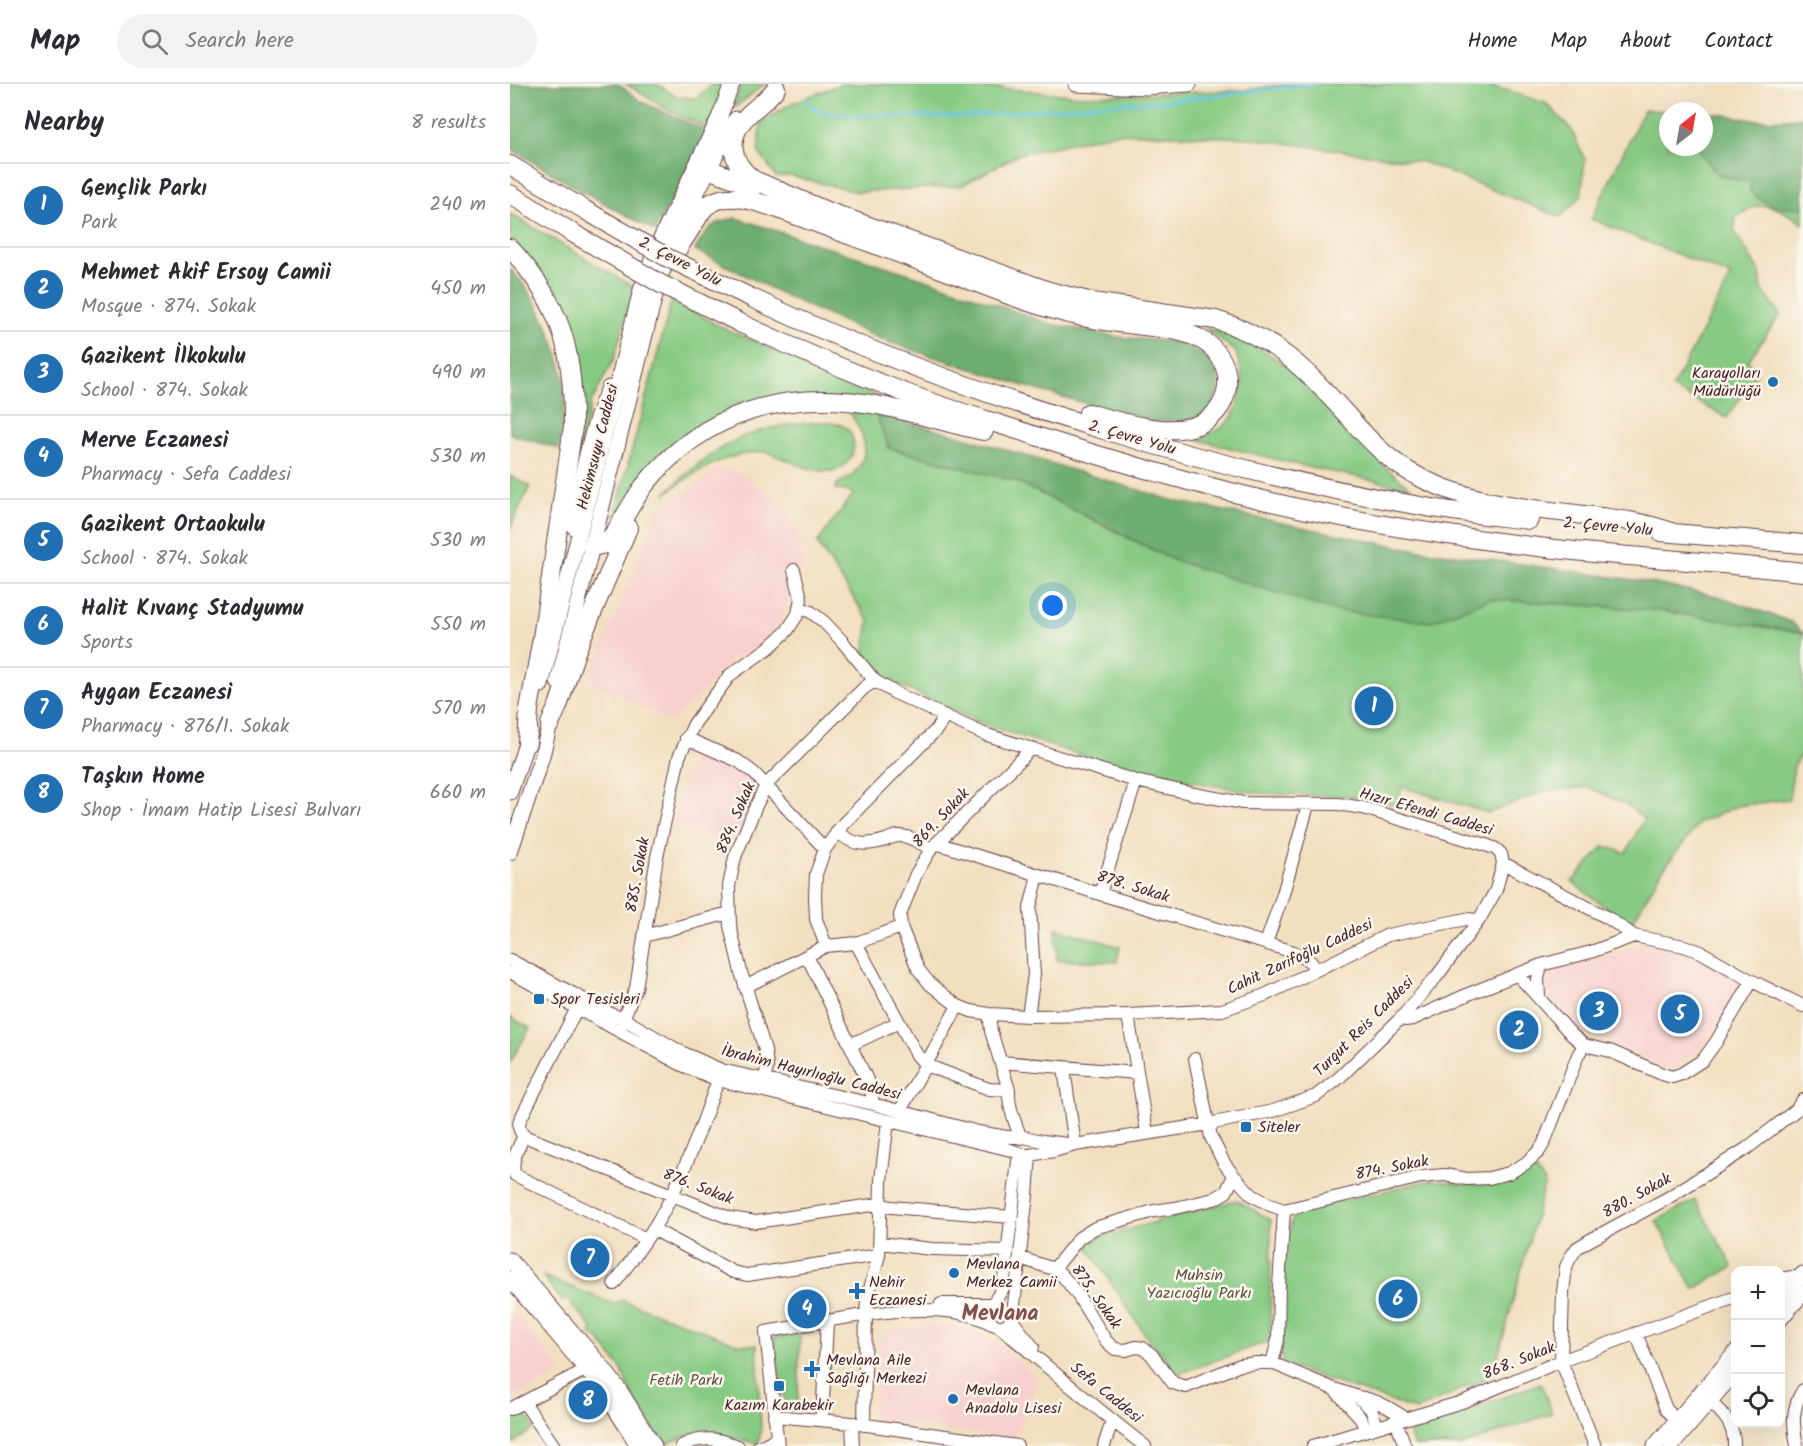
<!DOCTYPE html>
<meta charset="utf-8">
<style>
:root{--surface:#fff;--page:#f2f2f3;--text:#2b2b33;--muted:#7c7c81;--line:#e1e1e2;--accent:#1f6fb2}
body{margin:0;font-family:Kalam,sans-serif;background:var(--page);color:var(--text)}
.controls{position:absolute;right:18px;bottom:18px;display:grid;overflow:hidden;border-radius:12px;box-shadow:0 6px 24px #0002}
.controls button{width:54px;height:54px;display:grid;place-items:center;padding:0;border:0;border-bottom:2px solid var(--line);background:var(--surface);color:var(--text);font:30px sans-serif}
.compass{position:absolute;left:1149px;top:18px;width:54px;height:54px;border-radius:50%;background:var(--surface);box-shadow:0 6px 24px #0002;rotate:31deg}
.you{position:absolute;left:543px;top:522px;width:21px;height:21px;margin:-15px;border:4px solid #fff;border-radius:50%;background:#1a73e8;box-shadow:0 0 0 9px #1a73e833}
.badge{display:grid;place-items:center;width:39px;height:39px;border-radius:50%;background:var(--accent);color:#fff;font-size:20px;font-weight:700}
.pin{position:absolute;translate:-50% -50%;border:3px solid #fff;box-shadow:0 2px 6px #0006}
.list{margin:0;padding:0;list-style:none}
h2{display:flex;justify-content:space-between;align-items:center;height:78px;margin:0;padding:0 24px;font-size:26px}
h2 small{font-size:20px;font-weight:400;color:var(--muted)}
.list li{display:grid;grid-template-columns:39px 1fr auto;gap:18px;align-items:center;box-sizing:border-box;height:84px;padding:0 24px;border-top:2px solid var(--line)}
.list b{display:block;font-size:22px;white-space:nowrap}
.list p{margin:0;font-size:20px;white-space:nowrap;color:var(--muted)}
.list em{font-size:20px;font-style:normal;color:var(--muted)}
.icon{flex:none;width:33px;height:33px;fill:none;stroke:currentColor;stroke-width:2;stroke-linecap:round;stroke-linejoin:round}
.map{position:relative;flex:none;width:1293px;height:1362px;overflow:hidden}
header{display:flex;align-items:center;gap:36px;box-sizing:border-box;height:84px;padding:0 30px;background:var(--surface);border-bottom:2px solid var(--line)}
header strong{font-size:28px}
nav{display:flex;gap:33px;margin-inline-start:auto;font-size:21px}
.search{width:420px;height:54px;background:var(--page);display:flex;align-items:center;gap:15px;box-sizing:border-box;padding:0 21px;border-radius:33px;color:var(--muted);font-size:22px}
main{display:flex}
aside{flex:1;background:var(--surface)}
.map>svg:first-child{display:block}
.built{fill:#f7d0ce}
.green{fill:#87ca83;stroke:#687457;stroke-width:1.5}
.forest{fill:#6dae71;stroke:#5c664e;stroke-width:1.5}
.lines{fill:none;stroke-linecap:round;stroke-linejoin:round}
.stream{stroke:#60c4de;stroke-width:3}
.minor-casing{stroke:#633c41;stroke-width:14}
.major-casing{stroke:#633c41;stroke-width:17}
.highway-casing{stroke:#633c41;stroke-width:20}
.minor{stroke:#fff;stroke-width:12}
.major{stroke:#fff;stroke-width:15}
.highway{stroke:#fff;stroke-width:18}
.highway-bridge-casing{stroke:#633c41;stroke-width:20;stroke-linecap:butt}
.highway-bridge{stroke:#fff;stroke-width:18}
.poi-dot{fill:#1f6fb2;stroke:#fbf7ec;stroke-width:2}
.labels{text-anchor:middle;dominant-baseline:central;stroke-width:5;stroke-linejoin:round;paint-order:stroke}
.street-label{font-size:16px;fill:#4a1f2b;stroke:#fbf7ec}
.poi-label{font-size:16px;fill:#4a1f2b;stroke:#fbf7ec;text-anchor:start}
.park-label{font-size:16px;fill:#5c5245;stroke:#fbf7ec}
.district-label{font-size:22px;font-weight:bold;fill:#834f53;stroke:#fbf7ec}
</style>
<header>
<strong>Map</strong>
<div class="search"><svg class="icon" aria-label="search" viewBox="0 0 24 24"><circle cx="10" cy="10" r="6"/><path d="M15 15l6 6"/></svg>Search here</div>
<nav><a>Home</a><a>Map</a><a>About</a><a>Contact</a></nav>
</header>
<main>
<aside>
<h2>Nearby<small>8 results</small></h2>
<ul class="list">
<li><span class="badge">1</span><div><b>Gençlik Parkı</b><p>Park</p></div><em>240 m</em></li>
<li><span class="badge">2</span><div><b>Mehmet Akif Ersoy Camii</b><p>Mosque · 874. Sokak</p></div><em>450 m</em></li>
<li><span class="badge">3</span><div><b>Gazikent İlkokulu</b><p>School · 874. Sokak</p></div><em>490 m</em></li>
<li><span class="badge">4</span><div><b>Merve Eczanesi</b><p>Pharmacy · Sefa Caddesi</p></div><em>530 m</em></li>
<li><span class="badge">5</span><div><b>Gazikent Ortaokulu</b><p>School · 874. Sokak</p></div><em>530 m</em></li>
<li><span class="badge">6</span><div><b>Halit Kıvanç Stadyumu</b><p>Sports</p></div><em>550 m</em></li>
<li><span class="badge">7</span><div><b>Aygan Eczanesi</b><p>Pharmacy · 876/1. Sokak</p></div><em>570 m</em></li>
<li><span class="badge">8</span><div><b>Taşkın Home</b><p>Shop · İmam Hatip Lisesi Bulvarı</p></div><em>660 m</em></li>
</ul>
</aside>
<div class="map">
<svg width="1293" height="1362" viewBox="0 0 1293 1362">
<rect width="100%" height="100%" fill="#fbf7ec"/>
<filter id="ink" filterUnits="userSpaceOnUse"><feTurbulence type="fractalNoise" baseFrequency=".0167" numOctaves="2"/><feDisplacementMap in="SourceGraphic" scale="12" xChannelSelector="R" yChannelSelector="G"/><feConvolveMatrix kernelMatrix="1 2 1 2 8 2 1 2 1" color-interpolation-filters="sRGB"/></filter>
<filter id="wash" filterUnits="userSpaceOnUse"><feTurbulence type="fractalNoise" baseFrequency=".008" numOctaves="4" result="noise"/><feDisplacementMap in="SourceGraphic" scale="24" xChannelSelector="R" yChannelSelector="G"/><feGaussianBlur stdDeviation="1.35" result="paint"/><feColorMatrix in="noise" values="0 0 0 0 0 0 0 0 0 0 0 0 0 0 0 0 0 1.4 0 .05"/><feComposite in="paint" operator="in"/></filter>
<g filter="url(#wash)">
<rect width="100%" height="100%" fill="#f1dfbf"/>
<path class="built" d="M207,384L227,389L237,393L276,424L289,456L294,477L272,535L262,549L233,575L225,571L203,598L161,638L79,596L149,423L184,404Z
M196,665L225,678L250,698L228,753L219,750L215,760L164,741L175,691L186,667Z
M1130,861L1181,870L1231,892L1235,896L1234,901L1197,958L1167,981L1152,985L1122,968L1072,948L1065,943L1039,910L1035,891Z
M0,1230H4L10,1235L52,1288L33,1299L0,1315Z
M430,1240L466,1247L496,1266L528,1295L505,1355L363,1335L371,1252L381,1246Z"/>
<path class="green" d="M116,0H147L167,13L187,14L202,0H213L214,3L200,46L158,26Z
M231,0H255L224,24Z
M331,0H446L573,12L737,6L778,0H984L982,3L1000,7L1037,20L1061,45L1075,76L1071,113L1050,133L913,78L740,54L607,49L509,70L451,102L348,108L281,92L266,93L248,67L251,39L280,20Z
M1134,26L1158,27V63H1187L1207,90L1231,97L1242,98L1268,122L1293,124V140C1282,131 1263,120 1248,122C1240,123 1233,129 1226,133L1224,147L1250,189L1252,205L1270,231L1238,277L1247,289L1217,334L1162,304L1221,192L1081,135Z
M0,130L124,203L104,275L81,319L65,381L60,250L47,214L20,175L0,157Z
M162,215L205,240L372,314L205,334L104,434Z
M695,244L720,250L753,266L790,291L875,383L901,404L789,381L688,356L713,343L722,333L728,320L733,296L726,268Z
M338,326L366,330L379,364L508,398L663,476L919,538L980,515L1145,526L1293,549V667L1284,682L1279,715L1227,722L1189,739L1152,787L1120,842L1062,798L1094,762L1116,769L1134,735L1117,721L1078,703L1036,707L978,729L892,703L887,721L846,713L748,709L622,687L481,643L370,593L354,569L359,537L307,459L344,409L325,405L327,400C332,397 339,394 343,390C364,368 353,347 338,326Z
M313,338C318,339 326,339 331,341C351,350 346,381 325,386C307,391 284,379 267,372C264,371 259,368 255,368C250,367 245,369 241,369C208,373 181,390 155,410C205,360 241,340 313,338Z
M0,392L20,402L0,444Z
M546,844L610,863L607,878L547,876Z
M0,933L20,944L0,979Z
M1023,1084L1035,1098L983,1291L906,1326L775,1281L772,1275L771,1267L774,1165L782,1136L793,1126L921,1096L951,1100H984L1004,1094Z
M726,1116L761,1136L760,1257L668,1290L634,1249L577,1162L590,1153Z
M1185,1116L1223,1183L1184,1205L1146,1137Z
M33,1192L104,1220L112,1216L228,1260L247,1261L251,1347L248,1360L196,1347L187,1348L153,1361L121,1310L112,1286L91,1258L80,1249L83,1245L56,1214L52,1217Z
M482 1229a8 8 0 1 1 16 0a8 8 0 1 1-16 0Z
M290,1251L288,1323L277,1325L262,1254Z
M1031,1299L1042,1329L951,1362H904L899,1348Z
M12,1326L25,1344L0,1361V1332Z"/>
<path class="forest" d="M0,0H108L132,18L198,48L145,147L65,103L0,64Z
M1194,29C1208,29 1222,32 1236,35C1255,37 1274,36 1293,33V124C1271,123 1254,123 1239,106L1242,98L1231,97L1207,90L1187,63H1194Z
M226,134L434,201L540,240L607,253L667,258L693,270L706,288L709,305L701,326L681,336L640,338L518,303L375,257L276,212L185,166C199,142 198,140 226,134Z
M0,185C30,215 57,276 55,319C54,334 51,350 49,365L0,350Z
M366,330L447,351L665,417L890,463L1131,497L1211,513L1281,538L1293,549L1145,526L980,515L919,538L821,526L663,476L508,398L379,364Z"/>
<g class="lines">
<path class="stream" d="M295,14L305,25L312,28L335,31L454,33L595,20L647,18L804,0"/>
</g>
</g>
<g filter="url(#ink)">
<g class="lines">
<g class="minor-casing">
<path id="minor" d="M176,654L228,677L244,689L315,765
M519,665L514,672L421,765L406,790L390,831L391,843L408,885L420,900L435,912L448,922L461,927L479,930L518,932L618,931L712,926L755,911L878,851L956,835L969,836
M327,747C343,762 356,762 376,756C380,754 386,752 390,752C401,752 412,760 421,765
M426,759L590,810L784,868L801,878L804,886
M993,779L1098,834L1124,852L1174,862L1191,868L1242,897L1293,922
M590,810L626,697
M134,852L219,829
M346,859L407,971L416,981L479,1005L499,1006
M756,859L773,810L798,721
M316,862L306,835L305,812L306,790L315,765L333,740L426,646L435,633
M297,872L361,1004L363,1020
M0,876L101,930L114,935L171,968L211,986L363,1020L468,1048L497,1053H513L533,1057L558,1060
M0,888L172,981L208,996L501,1066L513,1071H520L544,1067L565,1061L699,1040L763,1027L806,1012L829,994L891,934L927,892L969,836L986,806L993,779L991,770L986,765L976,761L853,724L828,720L733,719L684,710L626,697L474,650L385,609L365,597L332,557L314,538L301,528L289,523
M1007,890L1062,951L1074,961L1100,967L1152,990L1162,993L1171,990L1193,976L1206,958L1242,897
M235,903L316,862L346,859L391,843
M1029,912L1028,895L1031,881
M67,924L10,1036C8,1043 9,1046 14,1052L220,1134L246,1138L369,1120L381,1123L501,1133
M479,930L481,947L499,1006C498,1022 505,1039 511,1054
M618,931L637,1049
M518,932L524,891L520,824L528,791
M891,934L895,936L903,935L961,909L1031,881L1081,868L1124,852
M111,940L126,904L147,773L169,673L184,640L220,591L260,563L277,547L288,530L291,514L284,486
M340,961L389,938
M685,975L701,1053L714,1079L724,1092L742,1111L760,1121L774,1126
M491,978L627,989
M554,985L565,1061
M255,996L257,982L255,966L231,888L220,842L219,802L225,773L245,724L256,701L355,603L365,597
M390,1027L448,922
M14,1052C8,1064 0,1079 5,1091L136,1155
M509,1069L493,1204C486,1218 464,1233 490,1243L499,1239L503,1229L517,1111L520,1071
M143,1145L223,1188L237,1191L369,1171
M370,1159L422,1165L498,1167
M510,1174L544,1185L552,1191L567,1210L596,1257L605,1265L616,1266L626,1263L633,1264L641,1270L663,1299L676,1303L730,1281L747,1279H762L824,1305L848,1313L861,1325L867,1342
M544,1185L569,1154L585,1144L644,1127L665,1124L704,1115L716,1108L724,1092
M1270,1195L1282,1193L1289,1195
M104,1200C125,1171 147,1143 162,1111C181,1072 196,1031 210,990
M431,1220H481
M501,1235L523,1263
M490,1243C538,1283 585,1324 635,1362
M1126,1249L1156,1325L1166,1336
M762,1279L768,1256L769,1202L774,1126L911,1093L935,1091L957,1095L979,1094L999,1089L1016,1079L1029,1067L1034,1059L1068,971L1074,961
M825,1306L849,1332L856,1345
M848,1313C867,1316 880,1324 895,1334
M1199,1317C1214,1330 1225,1342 1224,1362
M14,1318L44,1362
M0,1325L77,1285
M264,1332L342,1339L507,1362
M312,1336L317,1238
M886,1337L895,1362
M342,1339L343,1362
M354,1341L356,1231L357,1216L369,1171L371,1096L378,1037
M171,1362C191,1352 207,1354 228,1362
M249,1362L254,1361L267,1354
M268,1362L256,1248C316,1238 428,1209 482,1240
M594,1362L602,1337
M803,1362L952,1318L1051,1277L1226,1213
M1085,1362L1051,1277L1053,1208L1056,1183L1060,1174L1067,1164L1080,1156L1156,1115L1236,1065L1286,1026L1293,1016
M1287,1362C1283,1341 1281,1325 1293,1306"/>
</g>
<g class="major-casing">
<path id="major" d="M566,0L636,3L679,0
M64,443C63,427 68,412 71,397C78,365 85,334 99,304
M48,598L149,195L186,110L221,41L226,35
M31,601L131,206L146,165L209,34L222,0
M0,708L20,648
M0,768L32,672L42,631
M0,1176L93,1284L110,1307L144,1362
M0,1195C45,1249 94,1300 128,1362
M1270,1216L1293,1190
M1270,1235L1293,1209
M1145,1362L1226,1268
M1161,1362L1226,1287"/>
</g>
<g class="highway-casing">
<path id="highway" d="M266,4C258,15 249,21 239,30C216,52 219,78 244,96L314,126L539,207L582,218L706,236C766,254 795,285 836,330C855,351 875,374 900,388C950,417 1010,424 1066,430C1100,434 1132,437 1164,449
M0,81L75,126
M198,85L244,102
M0,110L61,148
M0,164C52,221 64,267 63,343L32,554L19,625L17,659
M155,179L169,163L194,124C216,104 247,118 271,126C326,146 380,166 434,186C475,202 516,219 559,230C581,235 603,239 626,241C648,244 672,245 692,256C730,278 724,332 681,343C651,351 607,337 578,329
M244,215C358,269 476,311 597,347C700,378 805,404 911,422C947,429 983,432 1019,436
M230,239C283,264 338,287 393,308C437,325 484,338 529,353C659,394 791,430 925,449C978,457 1031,464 1084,469C1154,475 1223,480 1293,488
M1151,448L1293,460
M82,463L96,460L102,453C113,436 122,418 134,402C194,326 279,304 372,322C406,329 440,340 474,347
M40,640L48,622L67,565L118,444"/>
</g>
<use href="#minor" class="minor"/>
<use href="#major" class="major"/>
<use href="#highway" class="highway"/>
<g class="highway-bridge-casing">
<path id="highway-bridge" d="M75,126L158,174L244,215
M61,148L151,200L230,239"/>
</g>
<use href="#highway-bridge" class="highway-bridge"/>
</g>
</g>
<g class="poi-dot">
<circle cx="1263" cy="298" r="6"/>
<rect x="23" y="909" width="12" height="12" rx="3"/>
<rect x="730" y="1037" width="12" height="12" rx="3"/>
<circle cx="444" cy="1189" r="6"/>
<path d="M344 1198h6v6h6v6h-6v6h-6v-6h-6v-6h6z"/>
<path d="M299 1276h6v6h6v6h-6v6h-6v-6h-6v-6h6z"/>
<rect x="263" y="1296" width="12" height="12" rx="3"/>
<circle cx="443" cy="1315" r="6"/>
</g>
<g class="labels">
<g class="street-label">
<text transform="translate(170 178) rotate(27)">2. Çevre Yolu</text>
<text transform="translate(622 354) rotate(16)">2. Çevre Yolu</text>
<text transform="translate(88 363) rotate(-76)">Hekimsuyu Caddesi</text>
<text transform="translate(1098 443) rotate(5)">2. Çevre Yolu</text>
<text transform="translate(916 728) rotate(16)">Hızır Efendi Caddesi</text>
<text transform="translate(226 734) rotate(-67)">884. Sokak</text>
<text transform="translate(431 734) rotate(-47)">869. Sokak</text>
<text transform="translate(128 791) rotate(-80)">885. Sokak</text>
<text transform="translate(623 803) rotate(17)">878. Sokak</text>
<text transform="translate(790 873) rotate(-25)">Cahit Zarifoğlu Caddesi</text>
<text transform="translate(854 943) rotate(-45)">Turgut Reis Caddesi</text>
<text transform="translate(301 989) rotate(14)">İbrahim Hayırlıoğlu Caddesi</text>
<text transform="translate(882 1084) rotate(-11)">874. Sokak</text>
<text transform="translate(188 1103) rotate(21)">876. Sokak</text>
<text transform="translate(1127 1112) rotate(-29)">880. Sokak</text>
<text transform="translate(586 1213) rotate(55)">875. Sokak</text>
<text transform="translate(1009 1277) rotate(-22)">868. Sokak</text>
<text transform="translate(596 1309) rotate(39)">Sefa Caddesi</text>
</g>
<g class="poi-label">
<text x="1251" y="289" text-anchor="end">Karayolları<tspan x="1251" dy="18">Müdürlüğü</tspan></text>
<text x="41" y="915">Spor Tesisleri</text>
<text x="748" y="1043">Siteler</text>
<text x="456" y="1180">Mevlana<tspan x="456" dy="18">Merkez Camii</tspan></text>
<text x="359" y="1198">Nehir<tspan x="359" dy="18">Eczanesi</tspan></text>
<text x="316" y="1276">Mevlana Aile<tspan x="316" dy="18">Sağlığı Merkezi</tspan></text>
<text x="455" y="1306">Mevlana<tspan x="455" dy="18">Anadolu Lisesi</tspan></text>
<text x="269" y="1321" text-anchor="middle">Kazım Karabekir</text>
</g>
<g class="park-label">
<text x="689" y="1191">Muhsin<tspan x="689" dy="18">Yazıcıoğlu Parkı</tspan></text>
<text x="176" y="1296">Fetih Parkı</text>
</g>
<g class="district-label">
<text x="490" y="1230">Mevlana</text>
</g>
</g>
</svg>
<div class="controls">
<button>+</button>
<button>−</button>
<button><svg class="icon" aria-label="locate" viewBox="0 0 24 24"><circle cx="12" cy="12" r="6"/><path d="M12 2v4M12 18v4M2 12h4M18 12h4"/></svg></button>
</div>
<svg class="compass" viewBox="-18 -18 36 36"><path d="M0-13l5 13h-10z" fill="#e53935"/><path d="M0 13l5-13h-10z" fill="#7c7c81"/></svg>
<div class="you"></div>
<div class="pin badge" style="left:864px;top:622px">1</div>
<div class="pin badge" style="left:1009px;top:946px">2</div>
<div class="pin badge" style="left:1089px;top:927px">3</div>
<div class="pin badge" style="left:297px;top:1225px">4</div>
<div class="pin badge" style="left:1170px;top:930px">5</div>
<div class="pin badge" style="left:888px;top:1215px">6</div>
<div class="pin badge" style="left:80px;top:1174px">7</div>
<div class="pin badge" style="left:78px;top:1316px">8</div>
</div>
</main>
